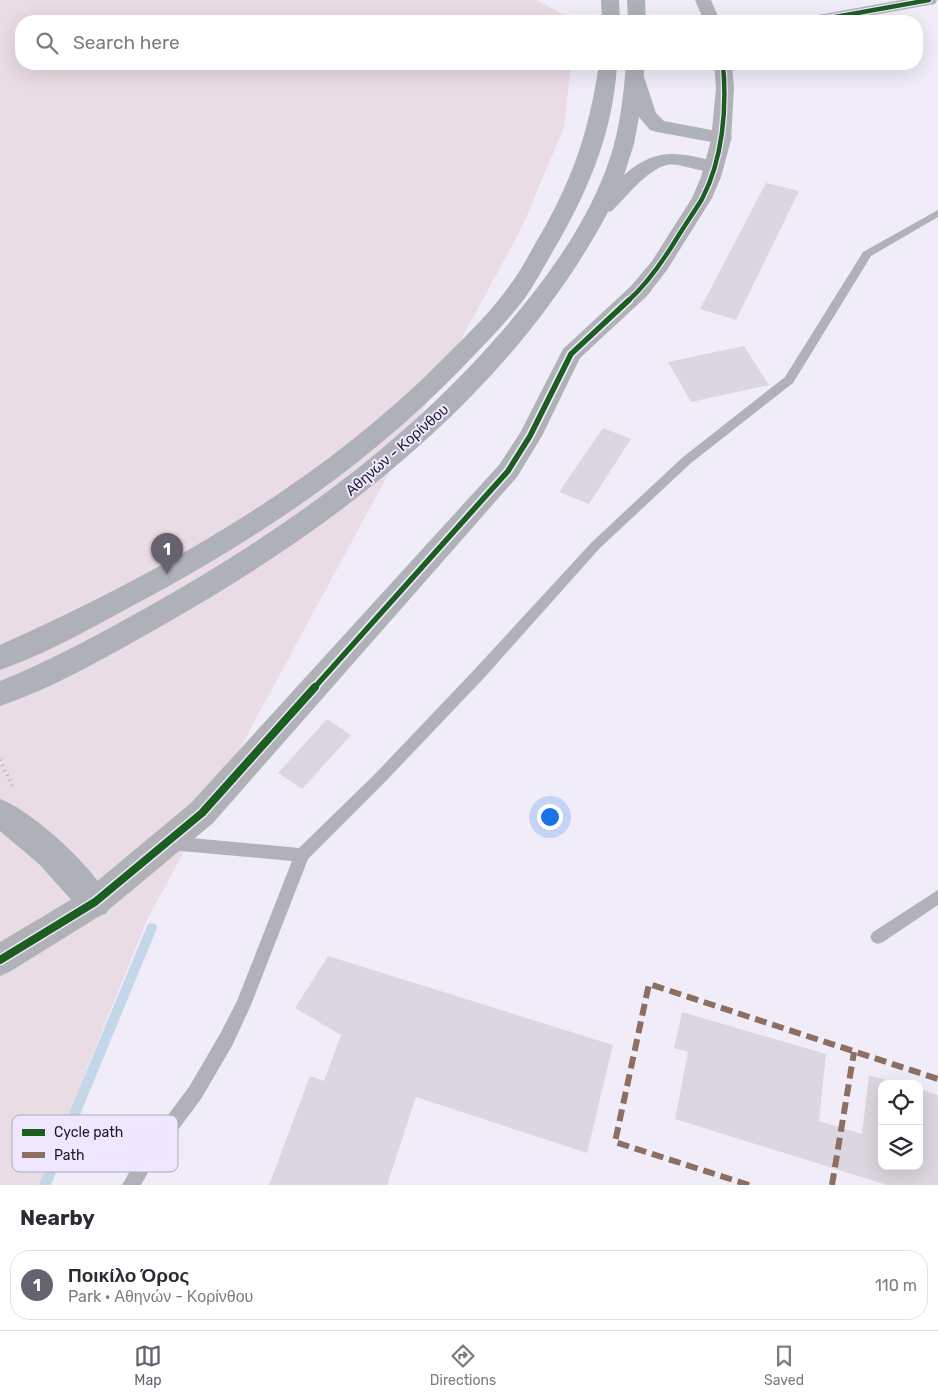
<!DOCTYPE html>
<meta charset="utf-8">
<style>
:root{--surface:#fff;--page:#f7f7f7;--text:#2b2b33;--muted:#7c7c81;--line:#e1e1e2;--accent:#66636e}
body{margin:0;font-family:Rubik,sans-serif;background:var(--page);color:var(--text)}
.controls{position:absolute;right:15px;bottom:15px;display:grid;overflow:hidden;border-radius:10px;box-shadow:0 5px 20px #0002}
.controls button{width:45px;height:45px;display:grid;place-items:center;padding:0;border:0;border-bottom:1px solid var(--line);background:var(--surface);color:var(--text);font:25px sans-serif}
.you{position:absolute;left:549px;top:816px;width:18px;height:18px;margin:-12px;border:4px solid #fff;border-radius:50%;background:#1a73e8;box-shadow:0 0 0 8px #1a73e833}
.badge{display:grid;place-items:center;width:32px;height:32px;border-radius:50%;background:var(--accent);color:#fff;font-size:16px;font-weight:700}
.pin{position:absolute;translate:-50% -41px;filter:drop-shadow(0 1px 2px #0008)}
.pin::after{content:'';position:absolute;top:26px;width:18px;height:15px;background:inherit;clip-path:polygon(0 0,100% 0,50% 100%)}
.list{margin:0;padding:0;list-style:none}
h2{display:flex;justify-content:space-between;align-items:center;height:65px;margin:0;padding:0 20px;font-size:21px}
h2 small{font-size:16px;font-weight:400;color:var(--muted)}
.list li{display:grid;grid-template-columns:32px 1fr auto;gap:15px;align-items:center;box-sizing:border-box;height:70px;margin:0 10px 10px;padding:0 10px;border:1px solid var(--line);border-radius:20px}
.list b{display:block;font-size:19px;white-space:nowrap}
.list p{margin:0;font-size:16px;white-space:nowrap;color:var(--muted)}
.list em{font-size:16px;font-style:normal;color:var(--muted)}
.icon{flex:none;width:28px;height:28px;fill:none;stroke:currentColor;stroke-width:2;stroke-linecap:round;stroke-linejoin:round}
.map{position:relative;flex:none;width:938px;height:1185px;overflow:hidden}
.search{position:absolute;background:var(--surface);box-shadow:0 5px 20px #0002;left:15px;right:15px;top:15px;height:55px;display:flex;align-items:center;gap:12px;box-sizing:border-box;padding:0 18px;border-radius:20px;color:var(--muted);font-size:19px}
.sheet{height:145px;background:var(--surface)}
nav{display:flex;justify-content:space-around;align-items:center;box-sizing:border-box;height:70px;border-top:1px solid var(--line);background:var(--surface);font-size:14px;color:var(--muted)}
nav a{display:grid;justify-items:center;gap:2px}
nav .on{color:var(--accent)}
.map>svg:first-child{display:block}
.green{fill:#eadce4}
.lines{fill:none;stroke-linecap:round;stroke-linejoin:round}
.stream{fill:#c3d7e8;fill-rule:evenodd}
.building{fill:#dcd6df}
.path{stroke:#b4b4bb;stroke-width:4;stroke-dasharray:1 4.5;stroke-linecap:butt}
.lane{fill:#b1b2b8;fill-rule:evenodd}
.street{fill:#b1b2b8;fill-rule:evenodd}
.highway{fill:#afb1b8;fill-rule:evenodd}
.quiet{stroke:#8d6e63;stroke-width:6;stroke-dasharray:12 6;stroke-linecap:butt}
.cycleway-far2-casing{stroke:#eee7ff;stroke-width:7}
.cycleway-far1-casing{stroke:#eee7ff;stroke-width:9}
.cycleway-casing{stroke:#eee7ff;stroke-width:11}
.cycleway-far2{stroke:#1b5e20;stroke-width:4.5}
.cycleway-far1{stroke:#1b5e20;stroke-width:5.5}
.cycleway{stroke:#1b5e20;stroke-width:8}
.labels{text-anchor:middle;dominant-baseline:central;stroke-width:4;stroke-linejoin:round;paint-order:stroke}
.street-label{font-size:15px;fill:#1c1823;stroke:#eee7ff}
.key{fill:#eee7ff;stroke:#afa9bd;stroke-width:1}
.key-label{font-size:14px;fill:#1c1823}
</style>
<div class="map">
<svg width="938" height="1185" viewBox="0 0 938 1185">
<rect width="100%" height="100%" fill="#f0edf9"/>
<path class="green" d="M0,0H537L574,21H21V64H571L564,127L522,227L147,920L40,1185H0Z"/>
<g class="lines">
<path class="stream" d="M152,923L156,924L157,928L51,1185H39L148,924Z"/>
</g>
<path class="building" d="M766,183L799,191L736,320L700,309Z
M744,346L769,385L691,402L668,362Z
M603,428L631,439L589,504L559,492Z
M327,719L351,735L302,789L278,773Z
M328,956L613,1045L587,1153L416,1097L387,1185H269L310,1076L324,1081L341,1035L295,1008Z
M682,1012L826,1054L819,1121L862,1134L869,1075L900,1084H882V1166H919V1089L938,1095V1185H887L675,1119L688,1052L674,1048Z"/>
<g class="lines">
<path class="path" d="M0,760L14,789"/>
<path class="lane" d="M938,210V217L871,256L793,383L691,463L600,548L484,678L384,783L308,859L251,1005L232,1046L201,1099L154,1162L141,1185H122L142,1150L189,1087L220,1034L237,1001L292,861L170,850L165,848L163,843L165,838L170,836L299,848L374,775L474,670L592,542L683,457L785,377L863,252Z
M938,890V905L883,942L878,944L873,942L870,937L873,932Z"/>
<path class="street" d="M695,0H711L720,21H704Z
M901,0H937L935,4L929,5L840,21H804L807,17L813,16Z
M714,64H732L734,88L731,140L721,177L712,198L667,270L647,296L580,358L542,436L517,477L213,823L106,912L11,971L0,976V942L84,892L191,803L499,465L520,433L563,349L631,286L652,261L692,198L701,177L711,140L716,88Z"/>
<path class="highway" d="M601,0H619L620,21H602Z
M627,0H645L646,21H628Z
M599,64H617C614,126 591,185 560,239C548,259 538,279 525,298C506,323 483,346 461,369C370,463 262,536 147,598C100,623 51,652 0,670V645C160,573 318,485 443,359C466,336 491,312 510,285C520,272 527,258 535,244C572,181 588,136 599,64Z
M626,64H644V77L656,113L664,121L722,132L729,134L732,138L729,142L722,144L657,132L650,130L639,117L634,144L624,175C658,145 681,153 721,163L724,167L721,171C709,174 698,169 686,167C680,165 673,164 667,165C648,169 626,197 612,211L608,212C511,394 341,524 165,624C112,654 58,686 0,706V681C50,661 97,635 144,609C278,534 402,447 503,330C544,282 582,231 605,172C619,137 623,101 626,64Z
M0,799C33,811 97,870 111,902L107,913L95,918L83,913L39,864L0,831Z"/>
<path class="quiet" d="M749,1185L615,1142L649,984L938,1079
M832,1185L854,1052"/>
<g class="cycleway-far2-casing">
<path id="cycleway-far2" d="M813,21L929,0
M628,301C648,283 663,261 677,238C685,225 694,212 702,199C723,159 727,108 723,64"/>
</g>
<g class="cycleway-far1-casing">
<path id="cycleway-far1" d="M314,688L508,471L530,436L571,354L629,300"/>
</g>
<g class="cycleway-casing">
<path id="cycleway" d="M0,960L95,902L202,813L315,687"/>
</g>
<use href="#cycleway-far2" class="cycleway-far2"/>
<use href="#cycleway-far1" class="cycleway-far1"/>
<use href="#cycleway" class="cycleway"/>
</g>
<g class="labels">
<g class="street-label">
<text transform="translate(397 450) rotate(-41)">Αθηνών - Κορίνθου</text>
</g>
</g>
<rect x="12" y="1115" width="166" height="57" rx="8" class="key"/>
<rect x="22" y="1129" width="23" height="7" fill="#1b5e20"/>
<rect x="22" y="1152" width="23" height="6" fill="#8d6e63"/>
<g class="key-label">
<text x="54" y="1137">Cycle path</text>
<text x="54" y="1160">Path</text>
</g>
</svg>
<div class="controls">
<button><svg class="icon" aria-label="locate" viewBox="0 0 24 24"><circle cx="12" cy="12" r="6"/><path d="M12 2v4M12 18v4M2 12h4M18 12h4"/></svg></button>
<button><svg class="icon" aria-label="layers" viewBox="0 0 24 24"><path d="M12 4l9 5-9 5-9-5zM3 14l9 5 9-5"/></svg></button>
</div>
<div class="you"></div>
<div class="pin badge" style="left:167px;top:574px">1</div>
<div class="search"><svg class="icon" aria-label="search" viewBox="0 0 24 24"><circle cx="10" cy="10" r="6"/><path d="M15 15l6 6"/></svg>Search here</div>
</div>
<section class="sheet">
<h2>Nearby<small></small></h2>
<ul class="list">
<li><span class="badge">1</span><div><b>Ποικίλο Όρος</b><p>Park · Αθηνών - Κορίνθου</p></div><em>110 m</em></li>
</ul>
</section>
<nav>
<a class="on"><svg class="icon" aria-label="map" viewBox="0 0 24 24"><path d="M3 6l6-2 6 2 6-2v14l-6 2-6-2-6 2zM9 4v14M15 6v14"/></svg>Map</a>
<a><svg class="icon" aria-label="directions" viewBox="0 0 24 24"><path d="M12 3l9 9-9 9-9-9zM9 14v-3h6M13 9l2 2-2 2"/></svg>Directions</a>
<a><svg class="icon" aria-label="saved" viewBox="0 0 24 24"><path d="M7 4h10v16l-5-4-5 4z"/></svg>Saved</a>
</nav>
